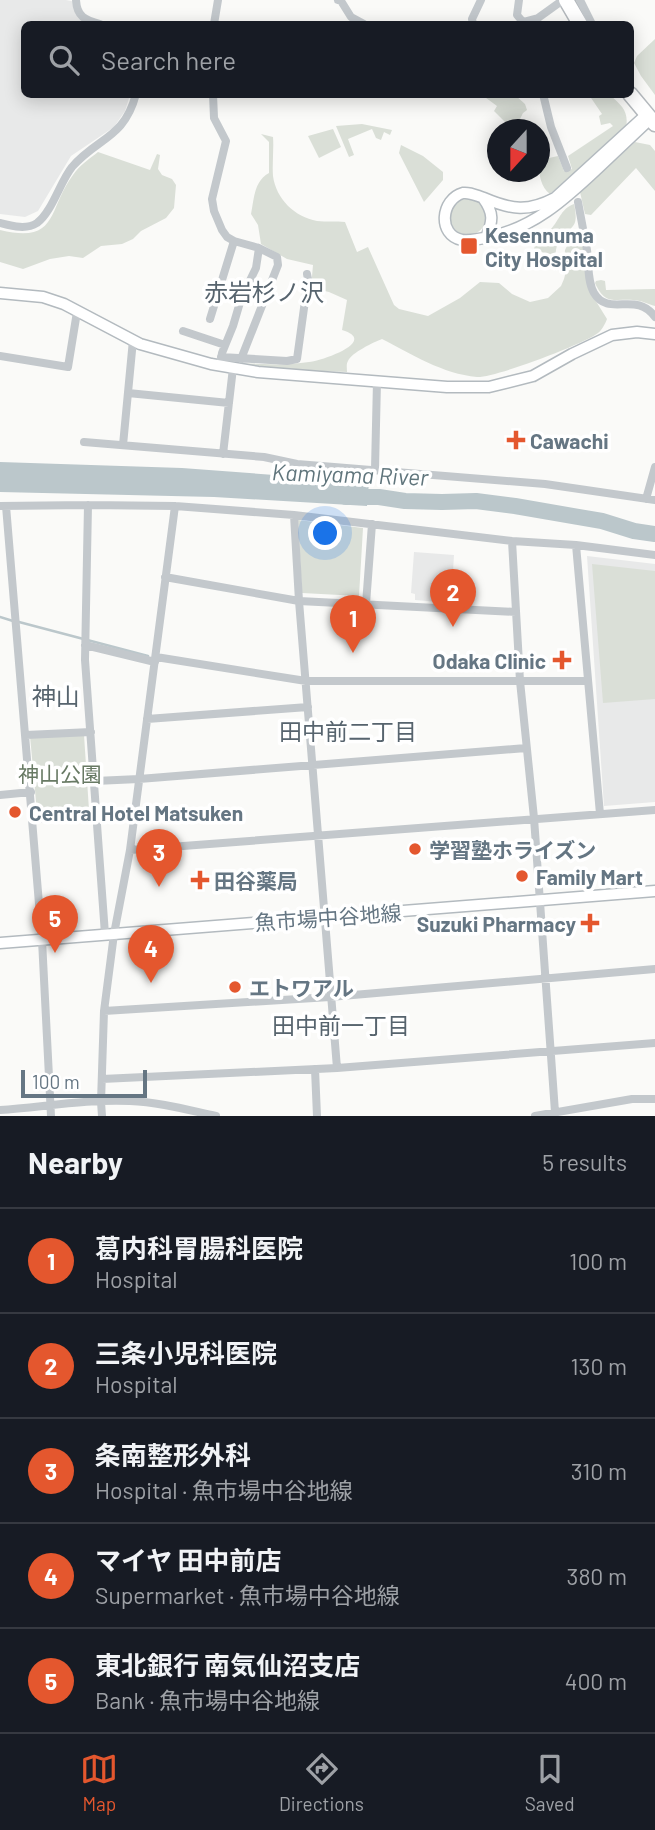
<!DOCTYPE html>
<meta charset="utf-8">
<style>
:root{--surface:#171b24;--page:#20242c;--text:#f1f3f6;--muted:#9ea1a6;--line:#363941;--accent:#e4572e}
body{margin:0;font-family:Barlow,"Noto Sans JP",sans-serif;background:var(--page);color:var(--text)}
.compass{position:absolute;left:487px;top:119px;width:63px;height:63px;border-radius:50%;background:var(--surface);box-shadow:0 4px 18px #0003;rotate:201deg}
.scale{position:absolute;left:21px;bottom:18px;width:126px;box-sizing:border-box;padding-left:7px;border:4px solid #657683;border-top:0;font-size:19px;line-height:24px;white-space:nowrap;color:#657683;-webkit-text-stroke:5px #fff;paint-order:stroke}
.you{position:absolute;left:326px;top:534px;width:24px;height:24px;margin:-18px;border:5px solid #fff;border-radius:50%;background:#1a73e8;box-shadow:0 0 0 10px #1a73e833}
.badge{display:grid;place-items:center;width:46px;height:46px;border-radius:50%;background:var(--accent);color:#fff;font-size:23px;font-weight:700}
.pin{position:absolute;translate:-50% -58px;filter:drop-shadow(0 2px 4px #0008)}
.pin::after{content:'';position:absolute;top:37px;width:24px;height:21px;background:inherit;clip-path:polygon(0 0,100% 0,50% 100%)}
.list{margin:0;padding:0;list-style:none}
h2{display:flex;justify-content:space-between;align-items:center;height:91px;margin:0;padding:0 28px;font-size:30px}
h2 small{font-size:23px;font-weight:400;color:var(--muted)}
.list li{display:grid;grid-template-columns:46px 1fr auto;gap:21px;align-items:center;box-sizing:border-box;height:105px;padding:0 28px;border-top:2px solid var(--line)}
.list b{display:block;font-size:26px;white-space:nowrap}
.list p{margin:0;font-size:23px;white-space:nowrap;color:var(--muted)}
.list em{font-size:23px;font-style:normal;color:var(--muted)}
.icon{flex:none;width:38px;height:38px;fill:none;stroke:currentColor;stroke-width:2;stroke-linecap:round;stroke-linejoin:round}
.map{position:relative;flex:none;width:655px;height:1116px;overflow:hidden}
.search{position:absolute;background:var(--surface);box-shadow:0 4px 18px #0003;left:21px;right:21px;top:21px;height:77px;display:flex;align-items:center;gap:18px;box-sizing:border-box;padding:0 24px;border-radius:10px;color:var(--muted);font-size:26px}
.sheet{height:616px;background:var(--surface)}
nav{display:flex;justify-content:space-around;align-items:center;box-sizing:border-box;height:98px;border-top:2px solid var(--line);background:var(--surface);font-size:19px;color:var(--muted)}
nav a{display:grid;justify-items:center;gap:4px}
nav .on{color:var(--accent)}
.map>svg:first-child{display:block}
.built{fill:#e8e9e9}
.green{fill:#dadfd7}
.water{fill:#bbc7cb}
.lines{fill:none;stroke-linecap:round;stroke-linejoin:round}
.stream{stroke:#bbc7cb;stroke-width:2.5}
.river{stroke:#bbc7cb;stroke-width:16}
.secondary-casing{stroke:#b3babf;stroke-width:13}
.highway-casing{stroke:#b4b9bd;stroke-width:17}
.street{stroke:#c3c8cc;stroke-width:8}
.secondary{stroke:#fff;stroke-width:10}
.highway{stroke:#fff;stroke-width:14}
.poi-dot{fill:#e4572e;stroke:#fff;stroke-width:2.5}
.labels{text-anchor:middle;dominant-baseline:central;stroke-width:7;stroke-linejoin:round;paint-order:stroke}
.poi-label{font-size:21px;font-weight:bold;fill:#657683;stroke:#fff;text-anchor:start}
.park-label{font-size:21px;fill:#687a64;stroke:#fff}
.street-label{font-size:21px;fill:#657683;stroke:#fff}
.water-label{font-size:23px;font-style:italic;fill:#60757c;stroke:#fff}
.neighbourhood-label{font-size:23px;fill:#57646e;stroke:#fff}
.quarter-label{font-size:24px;fill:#57646e;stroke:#fff}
</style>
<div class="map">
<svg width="655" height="1116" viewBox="0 0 655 1116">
<rect width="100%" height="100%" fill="#fafaf8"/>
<path class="built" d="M0,0H66L76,2L85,16L100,24H24V94L130,95L125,111L114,127L71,156L38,211L25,217L0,214Z
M414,552L454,555L451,603L415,600V594L411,593Z
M587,556L655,564V802L604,806Z"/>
<path class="green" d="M655,39V95L641,76L634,63L637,56Z
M482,95H515L525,104L527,110L523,113L520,119L524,128L526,129H512L494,111L497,106Z
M589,95H610C622,106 629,111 626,128L550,194C535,183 539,156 540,139L549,158L558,156L564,171L572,169L568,156L613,126L610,123L601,125L599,116L602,114Z
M362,124L392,130L390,135L384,132L381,140L376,138L372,129L348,139L354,155L349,157L336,126Z
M333,129L341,147L319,158L308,136Z
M261,134L273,137C274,150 272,163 273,176C276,199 295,217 317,221C326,222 336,221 345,222L357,252L368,247L394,305L399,309L428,316L460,298L480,282L499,283L512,294L530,302L548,298L561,286L564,279L566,271L564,264L565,250L569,242L575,237L581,240L583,245L589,290L607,319C605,324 602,330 598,333C584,344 494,378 477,377C443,374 411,354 382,339C374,342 351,353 348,361C346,364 347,369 347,372L274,369L226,362C239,363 252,364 264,364C279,365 294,364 309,362C322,361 379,341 342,330L347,300L329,292L311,288L313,265L287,259L261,244L258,225L251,214C254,199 254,181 269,173V142Z
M635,142L650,145L655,151V191L636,168L591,215L585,214L580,192Z
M401,145L423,156L443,172V180L424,202L399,153Z
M98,152L150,170L157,154L160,155L158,169L162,175L172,179L176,185L174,208L166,218L141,231L133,239L122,244L101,246L83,258L69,256L50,259L23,269L0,262V230C59,244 47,210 73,175C79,166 89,159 98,152Z
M450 217a18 18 0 1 1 36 0a18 18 0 1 1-36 0Z
M574,204C580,232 569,224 558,243C554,252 556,262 556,271C552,258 548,252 534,250L535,244C539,239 545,236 549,231C559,222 560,209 574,204Z
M601,280L605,281L606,290L655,289V306C648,304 640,300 633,300C613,299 605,305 595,283L596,281Z
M298,520L363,528L359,596L302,593Z
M592,564L655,571V699L603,703Z
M84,735L89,810L37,812L30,736Z"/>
<path class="water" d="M0,462L182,468L369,482L367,506L214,497L0,492Z"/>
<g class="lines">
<path class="stream" d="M0,617L13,621
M19,622L148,656"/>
<path class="river" d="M346,497H379L405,501L442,502L476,501L515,506L602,521L634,531L655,534"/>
<g class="secondary-casing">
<path id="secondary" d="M647,114L555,198C528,212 512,210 484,198C477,196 471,192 463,193C441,199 437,235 462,240C471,241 480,239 489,237C533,228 564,200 596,170C614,153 632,136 651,118
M483,198C494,213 493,221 486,238
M0,293L43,297L64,304L140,344L211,364L258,372L447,387H489L533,376L572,354L612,335L637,332L655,334
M0,943L655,891"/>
</g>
<g class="highway-casing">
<path id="highway" d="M566,0L580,24
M630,94L655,124"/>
</g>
<path class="street" d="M76,0C77,17 85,20 100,24
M338,0L341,1L351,17L364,24
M519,0L517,15L523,22L538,18L563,0
M580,0L592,24
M214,24L218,0
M473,24L472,19L481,0
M213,94L214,118L226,141L212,199L214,211L222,230L227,237L234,241L259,248L256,268L241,299L233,326L222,353L220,366
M543,94L551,127L567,168
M578,202C581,218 584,234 587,250C589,263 587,281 594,293C609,318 636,290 655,317
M0,223C12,226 26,230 37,223C52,212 60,182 72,167C98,137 124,139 136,94
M210,319L234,241
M183,331L225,345
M0,356L68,367L77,312
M221,357L287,361L297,359L308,279L307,274
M241,359L278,265L277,257L259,248
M128,393L229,403
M84,442L264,457L297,464L545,484L655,500
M123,445L133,340
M223,454L233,368
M375,469L377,381
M646,499L655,467
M88,505L85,660L105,934
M0,506L88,505L175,506L294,515L512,541L576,545L655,555
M6,506L42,940L51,1116
M294,515L299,601L337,1068
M512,541L520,681L534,818L555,1112
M576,545L600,814
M165,577L299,601L516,612
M366,604L372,524
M85,645L155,662
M156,657L306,681H588
M147,719L308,707
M26,735L91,732
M95,781L139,779L526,748
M0,795L31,792
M33,819L97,815
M130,850L655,810
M104,1011L330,997L655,969
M315,1069L317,1116
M102,1079L337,1068L655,1043
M0,1110C43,1107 87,1099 130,1101C159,1102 188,1110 216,1116
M102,1116L101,1102L104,1011L114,934L130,850L175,506
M535,1116L632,1099H655"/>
<use href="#secondary" class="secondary"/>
<use href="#highway" class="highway"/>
</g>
<g class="poi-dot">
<rect x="460" y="237" width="18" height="18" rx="3.5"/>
<path d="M512.5 429.5h7v7h7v7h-7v7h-7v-7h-7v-7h7z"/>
<path d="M558.5 649.5h7v7h7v7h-7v7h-7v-7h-7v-7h7z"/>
<circle cx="15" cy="812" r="7"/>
<circle cx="415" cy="849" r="7"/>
<circle cx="522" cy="876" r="7"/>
<path d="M196.5 869.5h7v7h7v7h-7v7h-7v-7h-7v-7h7z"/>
<path d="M586.5 912.5h7v7h7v7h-7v7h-7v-7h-7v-7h7z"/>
<circle cx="235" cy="987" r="7"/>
</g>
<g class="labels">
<g class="poi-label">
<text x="485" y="234">Kesennuma<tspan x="485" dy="24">City Hospital</tspan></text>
<text x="530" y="440">Cawachi</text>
<text x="546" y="660" text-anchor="end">Odaka Clinic</text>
<text x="29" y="812">Central Hotel Matsuken</text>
<text x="429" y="849">学習塾ホライズン</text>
<text x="536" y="876">Family Mart</text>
<text x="214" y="880">田谷薬局</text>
<text x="576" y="923" text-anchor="end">Suzuki Pharmacy</text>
<text x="249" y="987">エトワアル</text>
</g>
<g class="park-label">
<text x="60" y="773">神山公園</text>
</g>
<g class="street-label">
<text transform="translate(328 917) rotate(-4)">魚市場中谷地線</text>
</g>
<g class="water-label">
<text transform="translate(350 474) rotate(2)">Kamiyama River</text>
</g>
<g class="neighbourhood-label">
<text x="348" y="731">田中前二丁目</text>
<text x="341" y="1025">田中前一丁目</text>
</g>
<g class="quarter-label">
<text x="264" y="291">赤岩杉ノ沢</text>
<text x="56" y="695">神山</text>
</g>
</g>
</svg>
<svg class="compass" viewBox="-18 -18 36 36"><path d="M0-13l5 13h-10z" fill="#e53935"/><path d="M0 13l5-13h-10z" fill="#9ea1a6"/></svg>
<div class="scale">100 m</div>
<div class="you"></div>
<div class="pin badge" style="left:353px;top:653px">1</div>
<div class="pin badge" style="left:453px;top:627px">2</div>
<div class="pin badge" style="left:159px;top:887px">3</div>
<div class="pin badge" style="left:151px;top:983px">4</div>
<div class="pin badge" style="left:55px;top:953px">5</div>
<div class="search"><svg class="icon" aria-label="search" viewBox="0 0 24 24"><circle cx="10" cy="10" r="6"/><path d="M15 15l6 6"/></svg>Search here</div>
</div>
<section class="sheet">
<h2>Nearby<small>5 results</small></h2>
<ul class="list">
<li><span class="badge">1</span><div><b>葛内科胃腸科医院</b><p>Hospital</p></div><em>100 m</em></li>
<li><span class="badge">2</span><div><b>三条小児科医院</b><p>Hospital</p></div><em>130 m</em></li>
<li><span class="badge">3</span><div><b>条南整形外科</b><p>Hospital · 魚市場中谷地線</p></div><em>310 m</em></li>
<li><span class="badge">4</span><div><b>マイヤ 田中前店</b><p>Supermarket · 魚市場中谷地線</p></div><em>380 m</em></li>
<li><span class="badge">5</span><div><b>東北銀行 南気仙沼支店</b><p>Bank · 魚市場中谷地線</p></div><em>400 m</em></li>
</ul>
</section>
<nav>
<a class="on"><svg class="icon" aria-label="map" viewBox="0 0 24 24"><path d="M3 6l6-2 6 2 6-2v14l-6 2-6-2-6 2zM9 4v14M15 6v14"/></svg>Map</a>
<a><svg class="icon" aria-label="directions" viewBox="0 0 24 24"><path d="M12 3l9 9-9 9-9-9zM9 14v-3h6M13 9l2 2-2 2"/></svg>Directions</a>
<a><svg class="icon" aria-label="saved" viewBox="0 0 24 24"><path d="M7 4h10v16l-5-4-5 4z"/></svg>Saved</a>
</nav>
